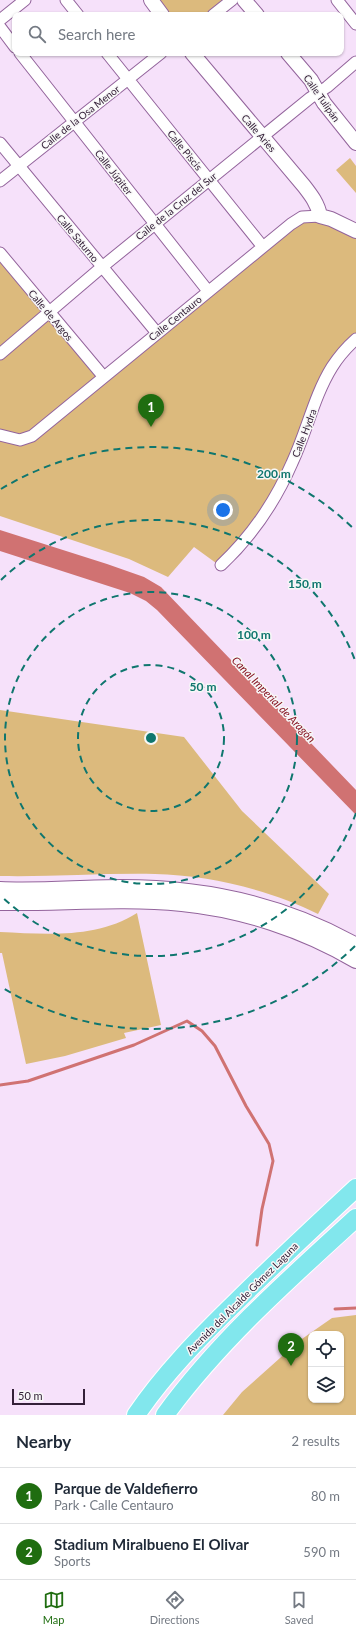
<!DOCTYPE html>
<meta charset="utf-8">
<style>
:root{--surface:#fff;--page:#f2f2f3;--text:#1f2937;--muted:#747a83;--line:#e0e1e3;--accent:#1f6d10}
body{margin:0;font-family:Lato,sans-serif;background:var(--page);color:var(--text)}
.controls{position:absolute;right:12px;bottom:12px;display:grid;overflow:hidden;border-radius:8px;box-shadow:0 1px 3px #0004}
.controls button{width:36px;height:36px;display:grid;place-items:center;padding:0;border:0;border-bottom:1px solid var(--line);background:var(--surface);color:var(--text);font:20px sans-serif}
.scale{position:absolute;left:12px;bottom:10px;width:73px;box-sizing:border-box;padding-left:4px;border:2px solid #342038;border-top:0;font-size:11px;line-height:14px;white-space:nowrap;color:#342038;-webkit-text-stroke:3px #f7f7f7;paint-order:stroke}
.you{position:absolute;left:223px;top:510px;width:14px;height:14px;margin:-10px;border:3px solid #fff;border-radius:50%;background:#1a73e8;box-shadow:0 0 0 6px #1a73e833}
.badge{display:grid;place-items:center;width:26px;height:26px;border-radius:50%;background:var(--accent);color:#fff;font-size:13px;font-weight:700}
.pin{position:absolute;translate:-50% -33px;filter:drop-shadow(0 1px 2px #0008)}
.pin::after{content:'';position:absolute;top:21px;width:14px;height:12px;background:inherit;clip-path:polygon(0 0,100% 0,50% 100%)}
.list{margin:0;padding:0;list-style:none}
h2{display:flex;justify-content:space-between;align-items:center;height:52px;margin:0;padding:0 16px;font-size:17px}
h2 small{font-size:13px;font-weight:400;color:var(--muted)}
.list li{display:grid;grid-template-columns:26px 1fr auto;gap:12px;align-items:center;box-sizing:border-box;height:56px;padding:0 16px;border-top:1px solid var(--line)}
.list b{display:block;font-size:15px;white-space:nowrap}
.list p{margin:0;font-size:13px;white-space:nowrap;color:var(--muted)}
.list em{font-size:13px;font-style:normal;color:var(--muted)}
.icon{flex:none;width:22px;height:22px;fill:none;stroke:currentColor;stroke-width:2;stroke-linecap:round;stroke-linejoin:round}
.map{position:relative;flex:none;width:356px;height:1415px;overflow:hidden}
.search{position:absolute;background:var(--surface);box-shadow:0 1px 3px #0004;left:12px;right:12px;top:12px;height:44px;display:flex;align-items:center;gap:10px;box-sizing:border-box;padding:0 14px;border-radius:8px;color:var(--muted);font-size:15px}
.sheet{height:164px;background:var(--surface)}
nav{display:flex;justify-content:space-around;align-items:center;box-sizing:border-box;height:56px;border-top:1px solid var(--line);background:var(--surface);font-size:11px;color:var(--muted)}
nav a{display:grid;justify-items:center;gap:2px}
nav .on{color:var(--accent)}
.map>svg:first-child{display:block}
.green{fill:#dcba7d;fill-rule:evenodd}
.water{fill:#d07272}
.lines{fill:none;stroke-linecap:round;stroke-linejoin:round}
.stream{stroke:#d07272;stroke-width:3}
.minor-casing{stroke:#93649c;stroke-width:13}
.tertiary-casing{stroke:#93649c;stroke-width:16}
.secondary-casing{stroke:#93649c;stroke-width:18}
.primary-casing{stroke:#fff;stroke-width:20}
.minor{stroke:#fff;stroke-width:11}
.tertiary{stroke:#fff;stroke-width:14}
.secondary{stroke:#fff;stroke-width:16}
.primary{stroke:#82e7ed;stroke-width:18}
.ring{fill:none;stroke:#0f766e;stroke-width:2;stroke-dasharray:7 5}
.labels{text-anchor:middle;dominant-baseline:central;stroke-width:3;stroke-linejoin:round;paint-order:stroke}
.street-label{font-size:10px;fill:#342038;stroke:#f7f7f7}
.water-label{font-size:11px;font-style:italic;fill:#881524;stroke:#f7f7f7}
.centre{fill:#0f766e;stroke:#f7f7f7;stroke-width:2}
.ring-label{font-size:12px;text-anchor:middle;font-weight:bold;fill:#0f766e;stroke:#f7f7f7;stroke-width:3;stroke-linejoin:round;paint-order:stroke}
</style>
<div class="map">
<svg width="356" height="1415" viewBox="0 0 356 1415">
<rect width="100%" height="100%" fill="#f6e1fa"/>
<path class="green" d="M151,0H232L213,15H162Z
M350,158L356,166V193L336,170Z
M321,220L356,236V333L340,347L288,462L257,518L237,542L216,563L194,547L168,577L129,559L0,516V252L103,383L301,222Z
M0,710L184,737L242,811L329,894L318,914C271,890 208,875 155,874C103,873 52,877 0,876Z
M137,913L161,1025L124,1033L126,1038L65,1056L26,1064L2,953H0V932C46,934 96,939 137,913Z
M356,1315V1415H223L242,1392L299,1341L332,1318ZM311,1334H341V1400H311Z"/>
<path class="water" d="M0,530L107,564L144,577L161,587L356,790V815L157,610L146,601L130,593L0,551Z"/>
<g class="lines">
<path class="stream" d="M0,1085L28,1081L134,1045L187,1021L202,1031L215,1046L246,1106L269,1144L273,1161L262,1209L257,1245
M335,1309L356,1308"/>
<g class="minor-casing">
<path id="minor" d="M66,0L78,15
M337,0L356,24
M213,15L232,0
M0,20L25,0
M0,27L15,47
M20,53L208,291
M107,53L263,247
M0,143L157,333
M0,181L161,53
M0,253L103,376
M0,354L102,267L310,98L327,87L356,62
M0,435L20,440L32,436L291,224L302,217L320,216
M221,565C252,536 275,502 292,463C307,431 314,396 332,367C339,356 347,347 356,339"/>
</g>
<g class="tertiary-casing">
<path id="tertiary" d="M151,0L162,15
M244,0L257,15
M192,53L304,186C311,195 318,204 320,216L331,219L356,231
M288,53L311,80L324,103L356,143"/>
</g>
<g class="secondary-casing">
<path id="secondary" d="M0,890C40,892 81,888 121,888C203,888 284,905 356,946
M0,902C61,903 121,897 182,903C242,909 304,929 356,960"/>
</g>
<g class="primary-casing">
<path id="primary" d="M136,1415C164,1374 199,1338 235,1303C274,1264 315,1226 356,1188
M165,1415C218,1342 289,1279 356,1218"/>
</g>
<use href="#minor" class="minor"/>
<use href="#tertiary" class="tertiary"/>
<use href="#secondary" class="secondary"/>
<use href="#primary" class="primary"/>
</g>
<g class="ring">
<circle cx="151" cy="738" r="73"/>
<circle cx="151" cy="738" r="146"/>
<path d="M356 813A218 218 0 0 1 1 896M1 580A218 218 0 0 1 356 663"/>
<path d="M355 946A291 291 0 0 1 1 987M1 489A291 291 0 0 1 355 530"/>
</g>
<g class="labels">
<g class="street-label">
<text transform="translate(322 98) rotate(55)">Calle Tulipán</text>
<text transform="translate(80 117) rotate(-38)">Calle de la Osa Menor</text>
<text transform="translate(259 133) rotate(49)">Calle Aries</text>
<text transform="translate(185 150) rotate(51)">Calle Piscis</text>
<text transform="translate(114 172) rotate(52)">Calle Júpiter</text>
<text transform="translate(176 206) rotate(-39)">Calle de la Cruz del Sur</text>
<text transform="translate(78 238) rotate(50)">Calle Saturno</text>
<text transform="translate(51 315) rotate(50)">Calle de Argos</text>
<text transform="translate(175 318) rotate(-39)">Calle Centauro</text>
<text transform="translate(304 433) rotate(-69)">Calle Hydra</text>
<text transform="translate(242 1298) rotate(-45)">Avenida del Alcalde Gómez Laguna</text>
</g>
<g class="water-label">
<text transform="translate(274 699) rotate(46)">Canal Imperial de Aragón</text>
</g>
</g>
<circle cx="151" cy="738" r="6" class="centre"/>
<g class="ring-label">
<text x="274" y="478">200 m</text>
<text x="305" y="588">150 m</text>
<text x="254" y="639">100 m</text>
<text x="203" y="691">50 m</text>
</g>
</svg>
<div class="controls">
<button><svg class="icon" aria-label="locate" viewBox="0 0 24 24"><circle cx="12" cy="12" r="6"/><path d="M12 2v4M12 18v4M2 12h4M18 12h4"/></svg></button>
<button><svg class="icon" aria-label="layers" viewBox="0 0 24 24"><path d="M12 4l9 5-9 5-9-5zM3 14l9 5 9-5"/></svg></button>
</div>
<div class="scale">50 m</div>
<div class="you"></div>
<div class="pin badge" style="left:151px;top:427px">1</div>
<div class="pin badge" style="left:291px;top:1366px">2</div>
<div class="search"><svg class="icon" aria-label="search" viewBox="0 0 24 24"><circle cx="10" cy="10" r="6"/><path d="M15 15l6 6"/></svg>Search here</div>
</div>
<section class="sheet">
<h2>Nearby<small>2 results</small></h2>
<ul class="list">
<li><span class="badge">1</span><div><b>Parque de Valdefierro</b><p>Park · Calle Centauro</p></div><em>80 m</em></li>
<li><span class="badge">2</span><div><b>Stadium Miralbueno El Olivar</b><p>Sports</p></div><em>590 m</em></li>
</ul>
</section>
<nav>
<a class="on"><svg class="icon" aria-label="map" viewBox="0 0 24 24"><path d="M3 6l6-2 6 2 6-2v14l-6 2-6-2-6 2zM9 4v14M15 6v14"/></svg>Map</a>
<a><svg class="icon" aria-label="directions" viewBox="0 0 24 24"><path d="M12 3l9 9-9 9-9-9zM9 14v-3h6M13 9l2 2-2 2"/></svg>Directions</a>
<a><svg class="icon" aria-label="saved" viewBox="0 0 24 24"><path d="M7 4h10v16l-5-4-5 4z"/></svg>Saved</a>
</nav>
